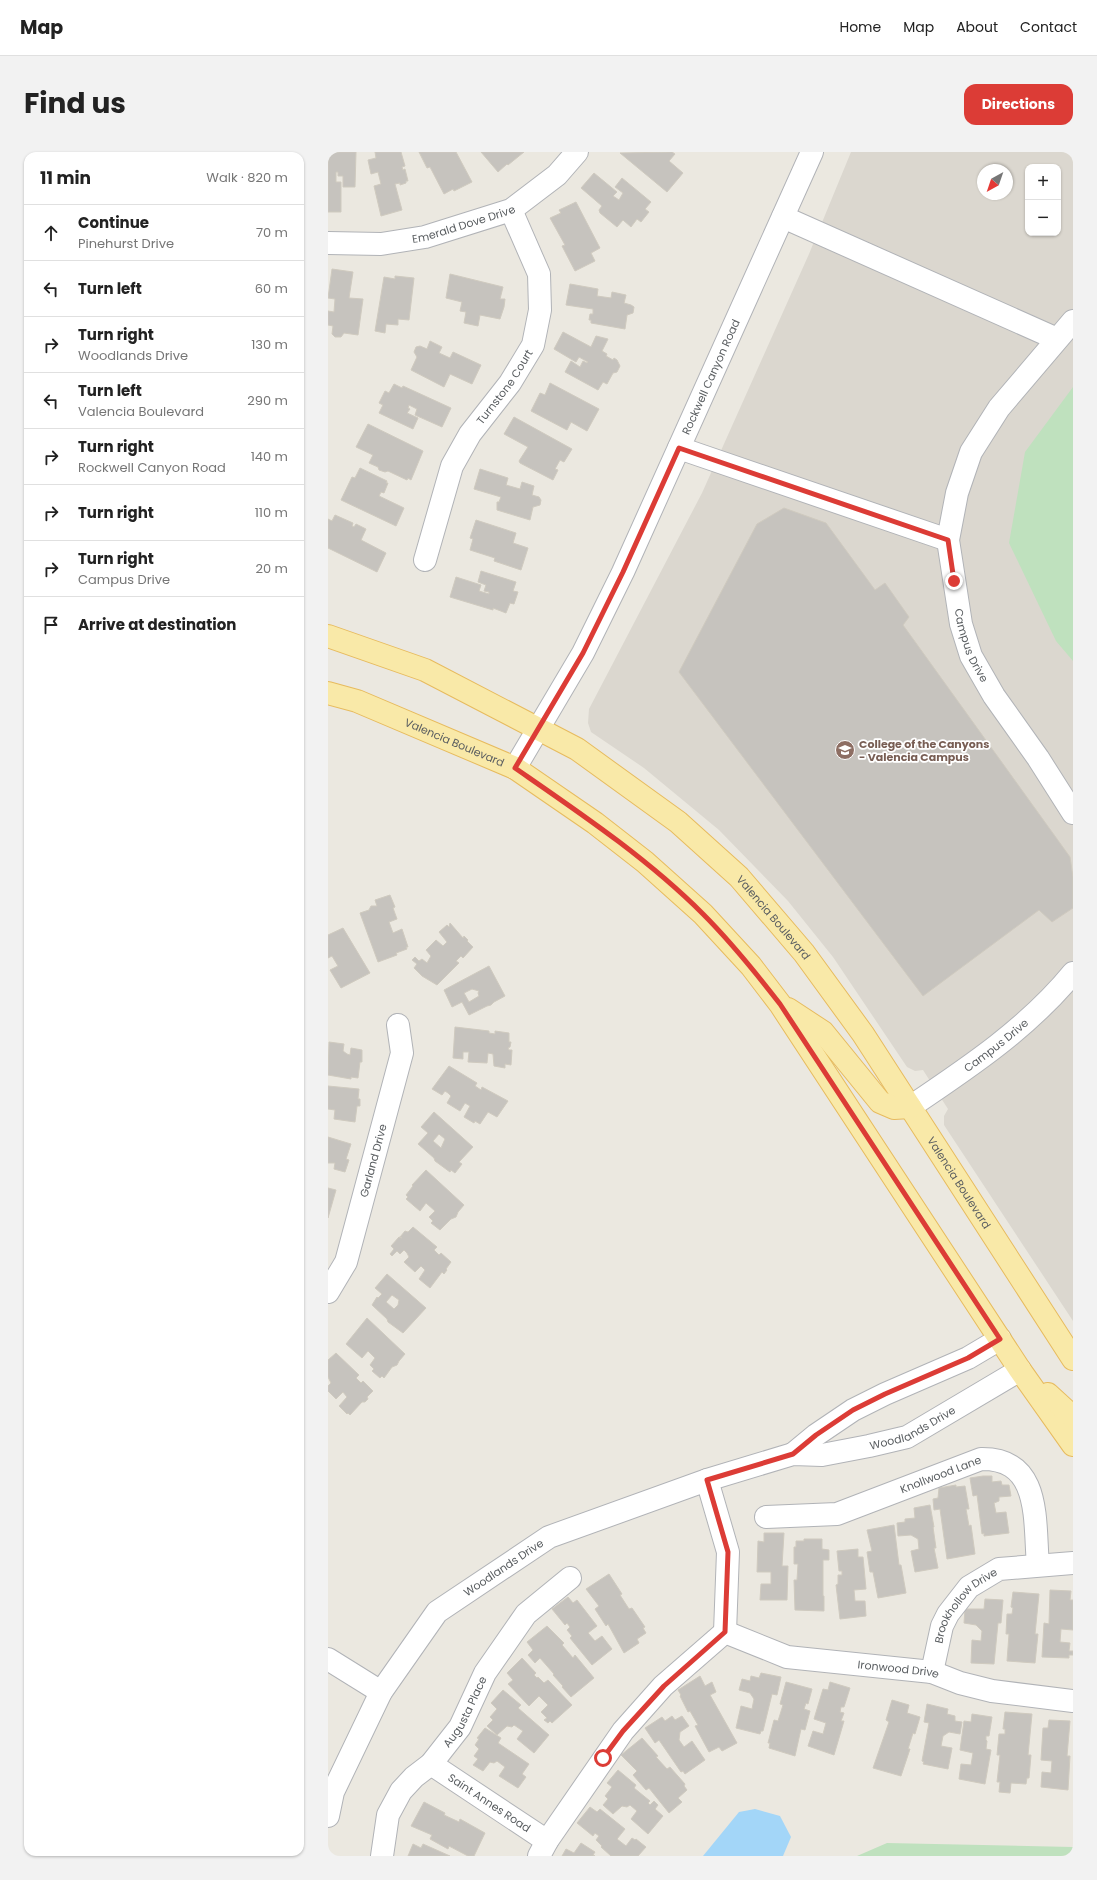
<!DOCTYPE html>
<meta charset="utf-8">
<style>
:root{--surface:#fff;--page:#f2f2f2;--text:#222;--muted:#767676;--line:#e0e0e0;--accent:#dc3c36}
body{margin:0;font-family:Poppins,sans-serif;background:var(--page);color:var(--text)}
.controls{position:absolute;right:12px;top:12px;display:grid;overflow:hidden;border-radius:8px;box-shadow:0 1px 3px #0004}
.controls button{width:36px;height:36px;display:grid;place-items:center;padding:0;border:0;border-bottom:1px solid var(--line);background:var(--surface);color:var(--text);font:20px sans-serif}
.compass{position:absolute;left:649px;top:12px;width:36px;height:36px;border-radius:50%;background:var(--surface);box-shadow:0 1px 3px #0004;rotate:220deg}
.stop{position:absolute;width:12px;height:12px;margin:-9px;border:3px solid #dc3c36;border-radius:50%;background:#fff}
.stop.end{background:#dc3c36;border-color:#fff;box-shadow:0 1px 4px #0008}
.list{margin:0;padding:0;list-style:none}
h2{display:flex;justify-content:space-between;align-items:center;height:52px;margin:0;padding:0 16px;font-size:17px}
h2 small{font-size:13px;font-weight:400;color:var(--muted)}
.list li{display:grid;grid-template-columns:26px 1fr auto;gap:12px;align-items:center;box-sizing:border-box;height:56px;padding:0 16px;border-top:1px solid var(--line)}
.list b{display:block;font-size:15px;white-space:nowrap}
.list p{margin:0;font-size:13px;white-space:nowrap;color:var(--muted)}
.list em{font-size:13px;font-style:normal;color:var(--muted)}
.icon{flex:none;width:22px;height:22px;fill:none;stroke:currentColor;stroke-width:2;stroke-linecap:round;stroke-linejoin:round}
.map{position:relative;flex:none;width:745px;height:1704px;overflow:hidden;border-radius:12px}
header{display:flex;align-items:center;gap:24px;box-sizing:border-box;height:56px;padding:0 20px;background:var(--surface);border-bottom:1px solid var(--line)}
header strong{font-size:19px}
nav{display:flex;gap:22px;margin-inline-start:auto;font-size:14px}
.intro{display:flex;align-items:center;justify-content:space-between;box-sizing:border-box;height:96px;padding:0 24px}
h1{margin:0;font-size:28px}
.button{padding:10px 18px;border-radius:12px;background:var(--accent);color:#fff;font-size:14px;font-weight:700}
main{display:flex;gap:24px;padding:0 24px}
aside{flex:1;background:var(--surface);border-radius:12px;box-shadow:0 1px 3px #0004}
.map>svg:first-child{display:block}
.education{fill:#dbd7cf;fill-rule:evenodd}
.green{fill:#bfe1be}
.water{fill:#a3d6f8}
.building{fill:#c6c3be;stroke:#cfcabf;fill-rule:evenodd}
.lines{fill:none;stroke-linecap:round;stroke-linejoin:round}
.minor-casing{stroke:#b1b3b7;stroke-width:24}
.major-casing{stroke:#e7bb5e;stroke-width:24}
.minor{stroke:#fff;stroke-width:22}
.major{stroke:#f9e9a8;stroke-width:22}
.route{stroke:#dc3c36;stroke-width:5}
.labels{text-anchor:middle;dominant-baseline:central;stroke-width:3.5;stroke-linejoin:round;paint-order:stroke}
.street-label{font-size:11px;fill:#595d60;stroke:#fff}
.education-label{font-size:11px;font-weight:bold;fill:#785e54;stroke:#fff;text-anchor:start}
</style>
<header>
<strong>Map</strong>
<nav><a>Home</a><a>Map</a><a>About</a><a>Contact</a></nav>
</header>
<div class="intro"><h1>Find us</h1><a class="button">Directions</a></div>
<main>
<aside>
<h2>11 min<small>Walk · 820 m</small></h2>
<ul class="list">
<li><svg class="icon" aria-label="ahead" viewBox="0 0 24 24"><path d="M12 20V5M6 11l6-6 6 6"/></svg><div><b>Continue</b><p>Pinehurst Drive</p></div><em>70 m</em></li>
<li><svg class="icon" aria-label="left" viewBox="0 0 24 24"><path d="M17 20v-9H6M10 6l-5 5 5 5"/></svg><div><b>Turn left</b></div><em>60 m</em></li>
<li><svg class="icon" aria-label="right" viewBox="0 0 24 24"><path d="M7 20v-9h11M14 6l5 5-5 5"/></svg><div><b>Turn right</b><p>Woodlands Drive</p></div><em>130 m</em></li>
<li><svg class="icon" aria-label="left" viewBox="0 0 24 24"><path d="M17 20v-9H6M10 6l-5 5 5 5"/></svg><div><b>Turn left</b><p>Valencia Boulevard</p></div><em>290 m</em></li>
<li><svg class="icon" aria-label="right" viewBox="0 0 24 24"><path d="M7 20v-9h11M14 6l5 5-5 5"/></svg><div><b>Turn right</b><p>Rockwell Canyon Road</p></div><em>140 m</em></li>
<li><svg class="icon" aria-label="right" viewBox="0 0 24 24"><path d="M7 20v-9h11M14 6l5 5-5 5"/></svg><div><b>Turn right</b></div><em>110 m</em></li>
<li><svg class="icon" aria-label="right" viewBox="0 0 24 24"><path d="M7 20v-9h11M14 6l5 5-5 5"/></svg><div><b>Turn right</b><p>Campus Drive</p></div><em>20 m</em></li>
<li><svg class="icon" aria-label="arrive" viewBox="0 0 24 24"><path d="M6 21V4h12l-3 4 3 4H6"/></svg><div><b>Arrive at destination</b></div></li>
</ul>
</aside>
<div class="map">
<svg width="745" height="1704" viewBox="0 0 745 1704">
<rect width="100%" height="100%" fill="#ebe8e0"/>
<path class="education" d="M523,0H745V1169L616,973V964L620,957L595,918L587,919L579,915L505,805L460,749L391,678L316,616L263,580L260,571L261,557L374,341L481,102ZM700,15H730V81H700ZM655,18H679V42H655Z"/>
<path class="green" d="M745,235V509L728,489L681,391L697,300Z
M559,1691L745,1695V1704H529Z"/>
<path class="water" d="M427,1657L452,1664L463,1685L455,1704H375L411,1660Z"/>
<path class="building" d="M0,0H28L27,35H15V24H10V20H8V30H13V60H0Z
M47,0H73L77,14L74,15L75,18L77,17L80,29H78V31L72,33V31L67,32L74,58L53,64L46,34L53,32L50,20L43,22L40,8L48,6Z
M91,0H128L144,30L126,39L125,37L116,42L102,15L99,16Z
M153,0H196L180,13L179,12L170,20Z
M344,0L347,2L341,9L355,21L339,40L292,1Z
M266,21L289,40L285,44L291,48L295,41L287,35L294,26L323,50L317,57L321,60L313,70L309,67L303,75L295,68L289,75L272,61L271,58L274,54L253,36Z
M248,50L272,96L263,101L267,109L247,119L234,94L237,93L222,66L233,61L231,58Z
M4,117L25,120L21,146L35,147L30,183L16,181L13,185H7L4,182L5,174L0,173V159L6,160L7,147L0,146Z
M122,122L175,135L172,147H177L176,155L172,167L152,163L150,174L136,171L138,160L132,159L134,150L118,146Z
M67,124L86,126L81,168L70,167V173L58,172L57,181L47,179L56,125L67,127Z
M242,132L270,137L269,144L283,146L284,140L298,143L296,151L303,153L306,155L305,161L299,163L297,177L263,171V168H261L262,162H265V157L238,153Z
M235,180L263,195L268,184L280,187L274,199L279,202L278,204L285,208L286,206L289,208L292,214L289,220L285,221L279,232L275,230L270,238L237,220L243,209L252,215L255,209L259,211L260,210L251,205L248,210L226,197Z
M102,189L114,195L111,201L122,206L125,200L153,213L144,232L122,222L116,235L83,218L89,205L86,200L88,195L92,194L99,197Z
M222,231L271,257L259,279L243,270L239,278L203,259L212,241L217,243Z
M66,232L74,236L75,234L123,256L114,275L87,263L89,257L81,253L80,256L82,257L79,261L90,266L85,277L51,261L55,253L51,251L57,239L61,241Z
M186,265L244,297L236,310L232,308L227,317L230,318L225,328L192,311L191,309L200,295L176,282Z
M40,272L95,299L83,328L80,326L79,328L60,319L57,320L51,318L50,315L41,311L45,303L28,295Z
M32,316L59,329L58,331H60L56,341L53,340L51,344L76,356L68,374L13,348L24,325L27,326Z
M152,317L180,326L178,333L192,337L194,330L206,334L204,343L211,345L213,348L212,353L205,355L202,368L169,358V350H171L173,345L146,337Z
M456,356L498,371L547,438L557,431L581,465L575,473L742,705L745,725V756L724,770L711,758L595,844L351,520L429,372Z
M7,363L25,371L24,374L26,375L28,372L38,377L33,388L58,401L49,420L0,396V367L4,369Z
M148,368L188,381L185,391L200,396L193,418L166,409L167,406L142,398L145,387L142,386Z
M153,419L188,430L185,439L190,440L186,452L182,451L178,461L165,456V458L122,445L128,425L153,433L151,439L161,442V440L156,439L158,433L150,430Z
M62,743L67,755L65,756L69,767L61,770L65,781L74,777L80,795H78L79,797L68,801L69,803L50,810L32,761L41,758L43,754H49L47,748Z
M122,771L135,786L136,784L140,788L139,789L145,795L135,806L133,804L128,809L131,811L109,833L94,824L86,816L89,812L84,808L87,805L91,809L94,807L99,811L103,804L98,798L108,788L115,794L119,790L111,780L119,773L121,775Z
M15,776L42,821L13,836L2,818L10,814L4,804L0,806V783Z
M161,814L177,844L166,850L163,853L159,854L141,863L134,850L124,855L116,838ZM144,837L151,839L150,841L151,844L141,850L136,841Z
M127,875L161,879V881L167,882V879L181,881V890H183L182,895L180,896L181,898H184L183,913L177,912V916L166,914L165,902L160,901L159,911L140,910L141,900H135V907L125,906Z
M1,890L16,892L15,899L19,902L22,903L23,896L34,898V910H32L30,926L23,925V927L0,923Z
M121,914L149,931L147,934L153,938L154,935L180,949L169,965L160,960L152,972L147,969L146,971L136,965L142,954L137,951L132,959L119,951L123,944L120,941L117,939L114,943L104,937Z
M0,934L31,937L30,947H32V954H29L27,970L6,967L7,958L0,957Z
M106,960L145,995L131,1010L134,1012L127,1021L123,1018L122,1020L107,1009L106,1006L90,992L100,981L93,975ZM111,982L117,987L113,996L105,989Z
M0,985L23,992L18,1007L21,1008L17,1020L6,1017L7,1011H0Z
M98,1018L136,1053L130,1060L128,1065L123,1067L112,1078L103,1071L105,1069L101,1065L107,1059L98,1051L92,1059L78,1047L80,1045L78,1043L85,1034L84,1033Z
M0,1036L8,1038L0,1066Z
M85,1075L109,1095L106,1098L111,1103L113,1101L123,1110L118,1117L119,1118L116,1122L114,1120L102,1136L91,1127L97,1118L93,1114L87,1120L76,1110L81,1105L79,1101L76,1098L72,1102L69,1099L64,1104L62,1102L66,1097L63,1094L71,1085L74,1086L72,1085L77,1079L80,1080Z
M59,1122L98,1156L75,1181L60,1170L59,1167L44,1153L49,1145L50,1146L54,1142L47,1136ZM64,1143L71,1148L70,1153L66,1157L58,1150Z
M39,1166L77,1202L71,1209L69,1213L64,1215L56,1226L54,1224L52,1226L44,1219L46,1217L42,1213L47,1206L40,1199L34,1206L18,1192Z
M8,1201L31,1223L28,1226L33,1231L35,1229L45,1239L39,1245L40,1247L37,1250H34L22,1263L20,1261L19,1262L11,1254L19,1245L15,1240L8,1247L0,1239V1234L3,1231L0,1225V1208Z
M655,1324H664V1330L673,1329L674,1333H681L683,1344L671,1345V1349L666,1351L668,1361L678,1360L681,1381L656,1384V1381L654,1382L649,1343L645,1344L642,1326Z
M628,1333V1335L637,1334L641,1357H638L641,1374L643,1373L647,1402L619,1407L612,1357L606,1358L605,1347L610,1346L611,1336Z
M602,1353L606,1375H605L608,1396H606L610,1416L587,1420L583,1399L591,1397L590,1387L583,1383L570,1384L569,1371L577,1370V1367L587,1366L586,1356Z
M566,1373L571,1413H573L578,1441L550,1446L545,1420H542L539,1400L544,1399L539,1378Z
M436,1381H456L454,1414H460L459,1448H432L433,1432H443V1420H429L430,1389L436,1390Z
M476,1387H494V1397L501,1398V1408H495V1444H496V1459L467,1458L466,1428H469L470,1412H466V1395H468V1389H476Z
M530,1397V1405H535L538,1437L526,1438L527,1449H537L538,1464L512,1467L508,1433L510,1432V1423H514V1419H511L509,1399Z
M281,1422L294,1442L292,1443L301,1457L304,1456L317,1475L315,1476L318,1481L309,1487L311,1491L296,1501L280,1472L278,1474L267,1457L271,1454L258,1437Z
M722,1438L743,1439L742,1448H745V1478L733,1477L732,1490L742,1491L741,1499H745V1503H741V1506L714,1505L716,1471L721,1472Z
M685,1440L711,1442L707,1482H710L707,1511L679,1509L681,1482H678L679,1462H684L685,1456L683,1455Z
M240,1445L245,1451L249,1448L269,1474L260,1481L267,1489L274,1484L284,1497L264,1513L242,1486L244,1484L239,1478L242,1475L239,1471L237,1473L224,1457Z
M657,1447L675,1448L673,1471H670L666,1512L643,1511L644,1488L653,1489L654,1479L648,1473L636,1471L637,1457H656Z
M219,1474L236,1491L234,1493L245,1506L247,1503L266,1526L243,1545L234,1535L235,1534L225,1523L226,1522L212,1506L207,1511L200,1503L205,1498L199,1490Z
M194,1506L208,1521L206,1523L209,1526L210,1525L216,1531L220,1528L244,1553L224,1571L222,1569L220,1571L216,1568L219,1566L213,1560L220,1553L211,1544L201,1554L180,1532L185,1528L179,1521Z
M433,1521L453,1525L449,1543L444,1542L435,1579H433L432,1582L408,1576L413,1554L424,1557L426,1547L422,1541L411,1538L414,1527L422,1529L423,1524L431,1526Z
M372,1524L377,1534L384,1530L388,1540L382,1543L409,1591L394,1599L391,1595L381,1600L367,1574L370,1573L362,1559L360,1560L352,1544L353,1543L350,1538Z
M458,1530L484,1537L480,1552L478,1551L476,1557L482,1559L477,1578L473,1577L467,1604L441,1596L442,1591H440L446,1568L450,1569L455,1553L452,1552Z
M502,1530L522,1536L516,1555H513L512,1560L516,1561L513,1569H516L506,1603L480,1594L485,1579L495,1582L498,1571L486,1567L495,1537L500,1538Z
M175,1538L193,1553L190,1556L221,1583L206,1601L189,1587L195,1579L186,1573L184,1575L179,1574L169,1583L159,1574L165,1568L162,1565L169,1557L163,1551Z
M564,1548L581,1553L579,1561L592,1565L587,1582L585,1581L580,1597H582L573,1624L545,1616L561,1570L558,1568Z
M599,1552L620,1557L619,1562L627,1564V1569L634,1570L632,1582L621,1580L615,1584L613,1594L624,1596L620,1617L595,1612L596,1610L594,1609L601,1571L596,1570Z
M677,1560L704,1562L700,1603H703L701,1626H699L698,1632L683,1631L682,1641L671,1640L672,1630H669L672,1603H669L671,1582H677V1577H675Z
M644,1562L664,1565L661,1584H658V1588L659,1589L658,1597L663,1598L657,1632L631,1627L633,1612L643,1613L645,1601L632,1598L636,1569L643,1570Z
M344,1564L347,1568L354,1564L361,1574L352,1580L351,1588L356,1595L364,1589L377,1608L357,1622L355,1619L353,1620L331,1588L327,1591L317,1576L334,1565L337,1569Z
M721,1568L742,1569L739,1604H742L740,1638L713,1635L714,1620L723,1621L724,1609L713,1608L715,1576H720Z
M157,1576L173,1586L170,1591L201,1612L194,1622L198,1625L190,1636L171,1624L177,1615L169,1609L166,1611L162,1610L155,1619L145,1613L150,1607L146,1604L151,1597L147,1593L151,1587L149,1586Z
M314,1586L330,1604L328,1605L339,1617L342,1615L357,1632L356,1634L359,1638L350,1646L354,1650L341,1661L321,1636L318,1638L305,1623L309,1619L293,1603Z
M290,1618L308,1633L306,1636L322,1649L320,1651L322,1653L326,1649L330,1653L327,1657L335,1664L320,1682L303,1667L309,1659L302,1653L299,1655L294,1654L285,1662L275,1653L280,1647L277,1644L284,1635L279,1631Z
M96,1650L117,1661L116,1663L131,1670L132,1667L157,1681L146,1704H140L121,1694L120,1697L102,1687L104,1683L83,1674Z
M262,1655L269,1660L272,1657L297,1677L289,1687L298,1694L304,1686L307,1688L308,1687L318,1695L310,1704H283L273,1695L274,1694L268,1688L271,1684L267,1681L265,1684L249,1671Z
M253,1691L267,1700L265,1703L267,1704H234L238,1697L246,1701Z
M85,1692L93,1696L95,1692L122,1704H80Z"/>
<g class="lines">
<g class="minor-casing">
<g id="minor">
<path d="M455,65L729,187"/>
<path id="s1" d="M0,91L53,92L97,85L183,58L229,23L249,0"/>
<path id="s2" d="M745,169L671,256L643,300L629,341L620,388L633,472L643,504L666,544L710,606L745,661"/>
<path d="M351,296L620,388"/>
<path id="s3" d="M97,408L124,314L142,282L182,231L205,193L212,158L211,122L183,58"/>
<path id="s4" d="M187,616L255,501L295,420L484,0"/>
<path id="s5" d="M582,955C640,916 700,876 745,821"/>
<path id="s6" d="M0,1140L18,1110L74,901L70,873"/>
<path d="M465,1302L488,1283L525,1258L557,1242L640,1206L672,1187"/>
<path d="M379,1328L400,1400L397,1480"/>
<path id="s7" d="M438,1365L509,1362L653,1307C714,1306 706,1369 710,1413"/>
<path id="s8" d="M397,1480L459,1505L604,1520L632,1531L664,1539L745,1549"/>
<path d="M0,1507L53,1540"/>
<path id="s9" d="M604,1520L614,1474L620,1462L641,1435L671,1417L745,1411"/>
<path id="s10" d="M103,1612L219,1689"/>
<path id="s11" d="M0,1664L5,1640L53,1540L109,1460L221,1385L379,1328L465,1302L494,1303L541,1294L579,1285L692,1218"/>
<path id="s12" d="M54,1704L60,1663L73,1639L86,1625L103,1612L132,1575L157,1521L198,1462L242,1426"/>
<path d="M211,1704L219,1689L295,1579L335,1534L397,1480"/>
</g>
</g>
<g class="major-casing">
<g id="major">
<path id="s13" d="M0,484L97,518L249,597L350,670L411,725L476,801L535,882L745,1207"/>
<path id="s14" d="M0,541L29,549L187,616L267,671L317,710L375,762L423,814L452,852L692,1218L745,1293"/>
<path d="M460,857L495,880L552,950L566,956L582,955"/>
<path d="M720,1242L745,1265"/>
</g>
</g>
<use href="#minor" class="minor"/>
<use href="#major" class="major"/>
</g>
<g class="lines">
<path class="route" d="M275,1606L295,1579L336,1534L397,1480L400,1400L379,1328L465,1302L488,1283L525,1258L557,1242L640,1206L672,1187L452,852C428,821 403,790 375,762C319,706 252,661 187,616L255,501L295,420L351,296L620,388L626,429"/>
</g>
<defs>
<g id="university-disc" transform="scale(1)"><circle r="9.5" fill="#8d6e63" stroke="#fff"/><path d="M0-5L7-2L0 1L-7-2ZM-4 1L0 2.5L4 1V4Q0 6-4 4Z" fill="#fff"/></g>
</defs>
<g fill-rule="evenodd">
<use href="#university-disc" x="517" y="598"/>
</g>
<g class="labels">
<g class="street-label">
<text stroke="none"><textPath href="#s1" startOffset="138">Emerald Dove Drive</textPath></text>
<text stroke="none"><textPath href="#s4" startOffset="438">Rockwell Canyon Road</textPath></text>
<text stroke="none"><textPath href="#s3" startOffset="193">Turnstone Court</textPath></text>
<text stroke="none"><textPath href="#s2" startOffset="366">Campus Drive</textPath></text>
<text stroke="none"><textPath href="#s14" startOffset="136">Valencia Boulevard</textPath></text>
<text stroke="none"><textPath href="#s13" startOffset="534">Valencia Boulevard</textPath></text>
<text stroke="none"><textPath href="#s5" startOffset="106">Campus Drive</textPath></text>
<text stroke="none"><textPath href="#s6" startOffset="140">Garland Drive</textPath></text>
<text stroke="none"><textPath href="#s13" startOffset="858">Valencia Boulevard</textPath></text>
<text stroke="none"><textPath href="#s11" startOffset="750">Woodlands Drive</textPath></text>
<text stroke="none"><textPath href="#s7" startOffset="182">Knollwood Lane</textPath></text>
<text stroke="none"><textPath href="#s11" startOffset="313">Woodlands Drive</textPath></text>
<text stroke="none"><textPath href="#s9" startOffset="78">Brookhollow Drive</textPath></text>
<text stroke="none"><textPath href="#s8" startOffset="179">Ironwood Drive</textPath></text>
<text stroke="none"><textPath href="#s12" startOffset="172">Augusta Place</textPath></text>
<text stroke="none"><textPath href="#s10" startOffset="70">Saint Annes Road</textPath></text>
</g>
<g class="education-label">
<text x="531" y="592">College of the Canyons<tspan x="531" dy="13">- Valencia Campus</tspan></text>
</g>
</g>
</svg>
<div class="controls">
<button>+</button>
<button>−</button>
</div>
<svg class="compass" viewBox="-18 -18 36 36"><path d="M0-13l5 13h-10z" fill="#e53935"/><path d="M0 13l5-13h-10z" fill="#767676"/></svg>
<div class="stop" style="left:275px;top:1606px"></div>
<div class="stop end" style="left:626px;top:429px"></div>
</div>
</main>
